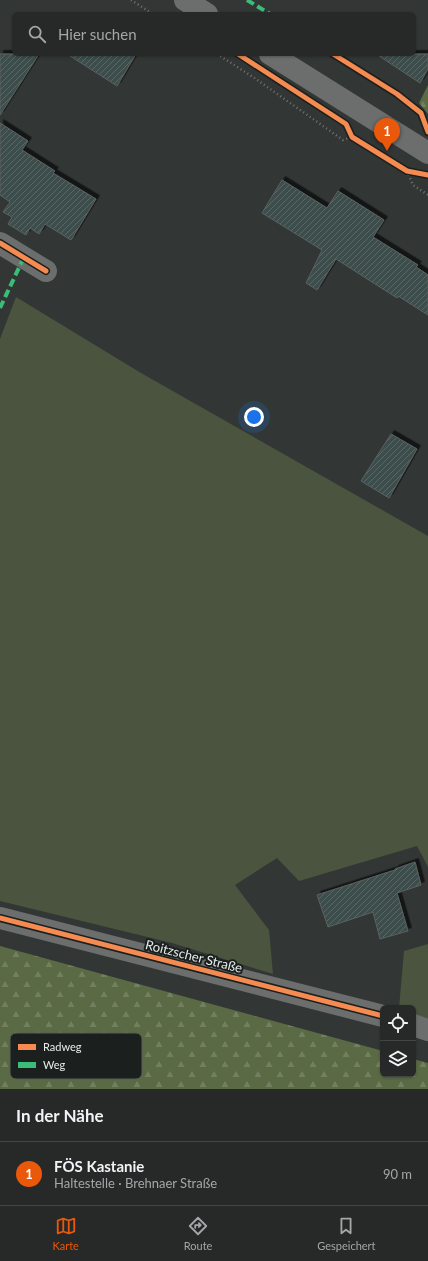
<!DOCTYPE html>
<html lang="de">
<meta charset="utf-8">
<style>
:root{--surface:#262928;--page:#2e3130;--text:#f1f3f6;--muted:#a4a6a8;--line:#424545;--accent:#ea580c}
body{margin:0;font-family:Lato,sans-serif;background:var(--page);color:var(--text)}
.controls{position:absolute;right:12px;bottom:12px;display:grid;overflow:hidden;border-radius:6px;box-shadow:0 1px 3px #0004}
.controls button{width:36px;height:36px;display:grid;place-items:center;padding:0;border:0;border-bottom:1px solid var(--line);background:var(--surface);color:var(--text);font:20px sans-serif}
.you{position:absolute;left:254px;top:417px;width:14px;height:14px;margin:-10px;border:3px solid #fff;border-radius:50%;background:#1a73e8;box-shadow:0 0 0 6px #1a73e833}
.badge{display:grid;place-items:center;width:26px;height:26px;border-radius:50%;background:var(--accent);color:#fff;font-size:13px;font-weight:700}
.pin{position:absolute;translate:-50% -33px;filter:drop-shadow(0 1px 2px #0008)}
.pin::after{content:'';position:absolute;top:21px;width:14px;height:12px;background:inherit;clip-path:polygon(0 0,100% 0,50% 100%)}
.list{margin:0;padding:0;list-style:none}
h2{display:flex;justify-content:space-between;align-items:center;height:52px;margin:0;padding:0 16px;font-size:17px}
h2 small{font-size:13px;font-weight:400;color:var(--muted)}
.list li{display:grid;grid-template-columns:26px 1fr auto;gap:12px;align-items:center;box-sizing:border-box;height:64px;padding:0 16px;border-top:1px solid var(--line)}
.list b{display:block;font-size:15px;white-space:nowrap}
.list p{margin:0;font-size:13px;white-space:nowrap;color:var(--muted)}
.list em{font-size:13px;font-style:normal;color:var(--muted)}
.icon{flex:none;width:22px;height:22px;fill:none;stroke:currentColor;stroke-width:2;stroke-linecap:round;stroke-linejoin:round}
.map{position:relative;flex:none;width:428px;height:1089px;overflow:hidden}
.search{position:absolute;background:var(--surface);box-shadow:0 1px 3px #0004;left:12px;right:12px;top:12px;height:44px;display:flex;align-items:center;gap:10px;box-sizing:border-box;padding:0 14px;border-radius:6px;color:var(--muted);font-size:15px}
.sheet{height:116px;background:var(--surface)}
nav{display:flex;justify-content:space-around;align-items:center;box-sizing:border-box;height:56px;border-top:1px solid var(--line);background:var(--surface);font-size:11px;color:var(--muted)}
nav a{display:grid;justify-items:center;gap:2px}
nav .on{color:var(--accent)}
.map>svg:first-child{display:block}
.grass{fill:#4a543f}
.forest{fill:url(#forest-firs)}
.building{fill:url(#building-hatch);stroke:#5b605f;filter:url(#shadow)}
.lines{fill:none;stroke-linecap:round;stroke-linejoin:round}
.path{stroke:#717372;stroke-width:2.5;stroke-dasharray:1 3;stroke-linecap:butt}
.minor{stroke:#6b6e6c;stroke-width:22}
.major{stroke:#6b6e6c;stroke-width:22}
.quiet{stroke:#3abd76;stroke-width:4;stroke-dasharray:8 4;stroke-linecap:butt}
.cycleway-casing{stroke:#1b201e;stroke-width:8}
.cycleway{stroke:#f68b52;stroke-width:5}
.labels{text-anchor:middle;dominant-baseline:central;stroke-width:4;stroke-linejoin:round;paint-order:stroke}
.street-label{font-size:13px;fill:#e6edea;stroke:#1b201e}
.key{fill:#1b201e;stroke:#585e5b;stroke-width:1}
.key-label{font-size:11px;fill:#e6edea}
</style>
<div class="map">
<svg width="428" height="1089" viewBox="0 0 428 1089">
<defs>
<pattern id="forest-firs" width="22" height="20" patternUnits="userSpaceOnUse"><rect width="22" height="20" fill="#5a6a44"/><path d="M5 1l3.5 6h-7zM16 11l3.5 6h-7z" fill="#72805f"/></pattern>
<pattern id="building-hatch" width="6" height="6" patternUnits="userSpaceOnUse"><rect width="6" height="6" fill="#3d4d4c"/><path d="M-1 1l2-2M0 6l6-6M5 7l2-2" fill="none" stroke="#596766"/></pattern>
<filter id="shadow"><feDropShadow dx="3.5" dy="-3.5" stdDeviation="0" flood-color="#0009"/></filter>
</defs>
<rect width="100%" height="100%" fill="#323735"/>
<path class="grass" d="M16,297L141,373L428,536V867L417,846L299,881L277,858L235,885L269,930L273,974L172,943L0,901V339Z
M428,944V1019L413,1015V1008H399L404,951Z"/>
<path class="forest" d="M428,85V114L419,103Z
M0,946L383,1051V1074H413V1059L428,1063V1089H0Z"/>
<path class="building" d="M0,54H39L0,115Z
M67,54H136L117,86Z
M376,54H428V69L420,83Z
M0,123L28,141L22,150L55,171L53,173L96,199L71,240L45,224L39,234L30,228L26,235L8,224L12,217L3,212L10,202L0,195Z
M282,180L327,208L338,191L384,220L373,237L418,265L416,267L428,275V315L398,296L397,298L336,259L317,290L306,283L322,250L262,213Z
M391,434L417,449L389,498L361,481Z
M415,862L421,885L397,893L408,931L380,939L373,912L328,927L317,895L395,870V869Z"/>
<g class="lines">
<path class="path" d="M131,0L153,14
M217,54L253,77L343,140L352,137
M407,171L413,185L428,195"/>
<path class="minor" d="M0,243L46,271
M0,918L383,1016
M413,1025L428,1030"/>
<path class="major" d="M185,0L207,14
M270,54L428,153"/>
<path class="quiet" d="M247,0L270,14
M0,308L24,257"/>
<g class="cycleway-casing">
<path id="cycleway" d="M238,54L346,124L352,137L407,171L428,175
M333,54L397,94L421,113L428,132
M0,243L46,271
M0,918L383,1016"/>
</g>
<use href="#cycleway" class="cycleway"/>
</g>
<g class="labels">
<g class="street-label">
<text transform="translate(194 956) rotate(14)">Roitzscher Straße</text>
</g>
</g>
<rect x="10" y="1033" width="132" height="46" rx="6" class="key"/>
<rect x="18" y="1044" width="18" height="6" fill="#f68b52"/>
<rect x="18" y="1062" width="18" height="6" fill="#3abd76"/>
<g class="key-label">
<text x="43" y="1051">Radweg</text>
<text x="43" y="1069">Weg</text>
</g>
</svg>
<div class="controls">
<button><svg class="icon" aria-label="locate" viewBox="0 0 24 24"><circle cx="12" cy="12" r="6"/><path d="M12 2v4M12 18v4M2 12h4M18 12h4"/></svg></button>
<button><svg class="icon" aria-label="layers" viewBox="0 0 24 24"><path d="M12 4l9 5-9 5-9-5zM3 14l9 5 9-5"/></svg></button>
</div>
<div class="you"></div>
<div class="pin badge" style="left:387px;top:151px">1</div>
<div class="search"><svg class="icon" aria-label="search" viewBox="0 0 24 24"><circle cx="10" cy="10" r="6"/><path d="M15 15l6 6"/></svg>Hier suchen</div>
</div>
<section class="sheet">
<h2>In der Nähe<small></small></h2>
<ul class="list">
<li><span class="badge">1</span><div><b>FÖS Kastanie</b><p>Haltestelle · Brehnaer Straße</p></div><em>90 m</em></li>
</ul>
</section>
<nav>
<a class="on"><svg class="icon" aria-label="map" viewBox="0 0 24 24"><path d="M3 6l6-2 6 2 6-2v14l-6 2-6-2-6 2zM9 4v14M15 6v14"/></svg>Karte</a>
<a><svg class="icon" aria-label="directions" viewBox="0 0 24 24"><path d="M12 3l9 9-9 9-9-9zM9 14v-3h6M13 9l2 2-2 2"/></svg>Route</a>
<a><svg class="icon" aria-label="saved" viewBox="0 0 24 24"><path d="M7 4h10v16l-5-4-5 4z"/></svg>Gespeichert</a>
</nav>
